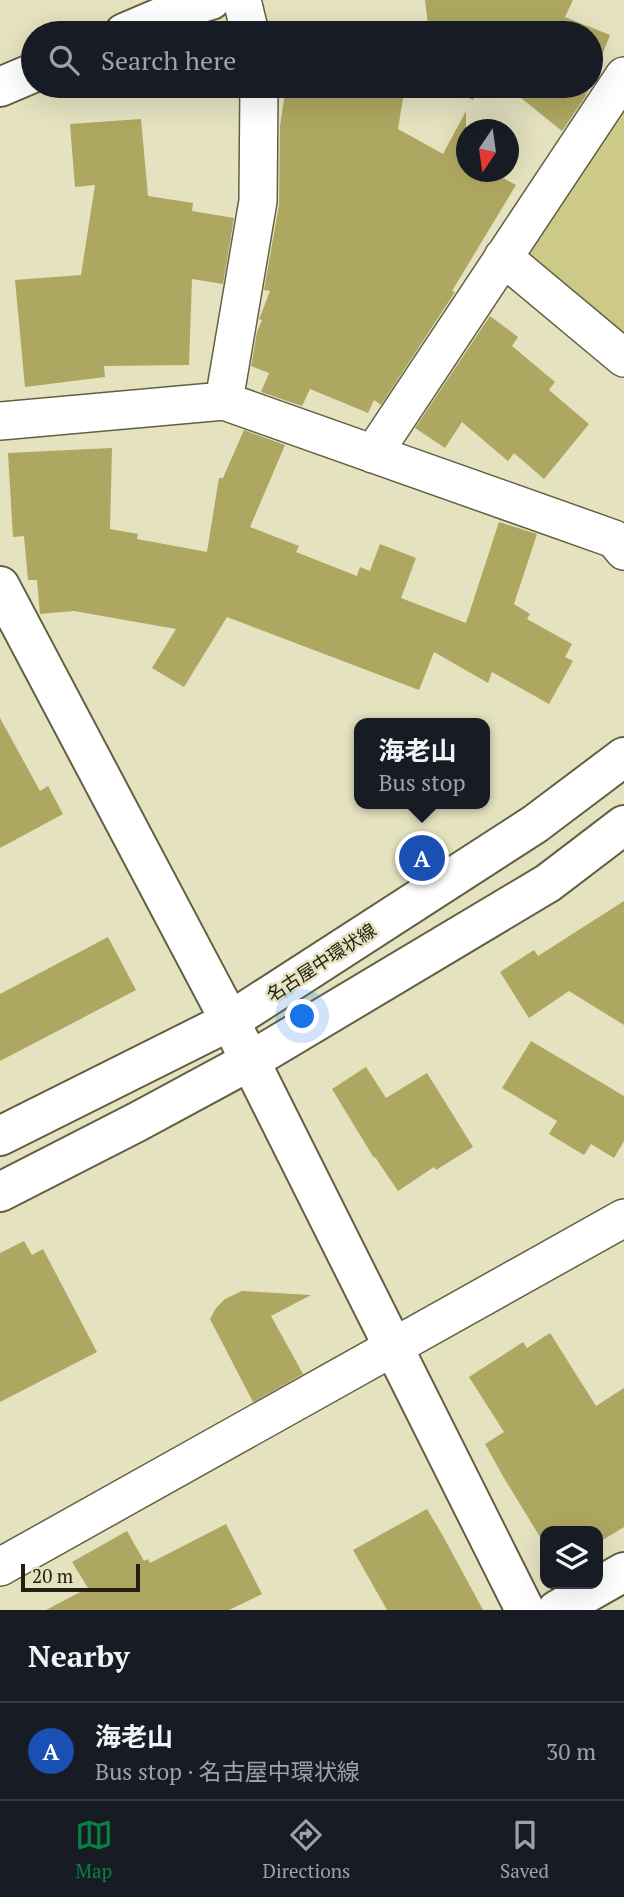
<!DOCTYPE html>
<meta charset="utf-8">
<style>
:root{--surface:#171b24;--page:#242831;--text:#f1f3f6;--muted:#9ea1a6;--line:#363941;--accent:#0b8043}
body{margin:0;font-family:"PT Serif","Noto Sans JP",serif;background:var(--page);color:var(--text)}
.controls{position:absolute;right:21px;bottom:21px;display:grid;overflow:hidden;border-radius:14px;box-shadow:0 7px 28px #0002}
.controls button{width:63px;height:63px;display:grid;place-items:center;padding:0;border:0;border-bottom:2px solid var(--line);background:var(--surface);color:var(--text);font:35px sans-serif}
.compass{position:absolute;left:456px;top:119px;width:63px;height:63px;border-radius:50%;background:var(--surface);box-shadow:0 7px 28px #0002;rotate:193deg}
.scale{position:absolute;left:21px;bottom:18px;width:119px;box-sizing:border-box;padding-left:7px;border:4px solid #212013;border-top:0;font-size:19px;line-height:24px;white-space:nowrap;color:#212013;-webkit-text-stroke:5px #e4e2bf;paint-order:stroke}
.you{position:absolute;left:303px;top:1017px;width:24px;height:24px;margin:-18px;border:5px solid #fff;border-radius:50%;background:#1a73e8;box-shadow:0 0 0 10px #1a73e833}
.badge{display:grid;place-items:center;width:46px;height:46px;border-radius:50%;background:var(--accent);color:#fff;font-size:23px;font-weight:700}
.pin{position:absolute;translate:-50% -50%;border:4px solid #fff;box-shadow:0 2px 7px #0006}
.popup{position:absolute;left:354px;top:718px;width:136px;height:91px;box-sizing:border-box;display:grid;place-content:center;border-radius:14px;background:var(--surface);filter:drop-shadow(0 2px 5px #0005);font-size:23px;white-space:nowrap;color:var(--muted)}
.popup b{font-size:26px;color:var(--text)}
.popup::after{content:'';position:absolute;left:50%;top:100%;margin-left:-14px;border:14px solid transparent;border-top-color:var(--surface)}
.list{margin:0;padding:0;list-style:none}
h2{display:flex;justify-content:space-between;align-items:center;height:91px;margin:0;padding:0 28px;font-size:30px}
h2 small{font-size:23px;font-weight:400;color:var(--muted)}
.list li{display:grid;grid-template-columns:46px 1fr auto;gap:21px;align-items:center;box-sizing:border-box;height:98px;padding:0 28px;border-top:2px solid var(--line)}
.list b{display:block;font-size:26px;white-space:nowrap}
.list p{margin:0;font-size:23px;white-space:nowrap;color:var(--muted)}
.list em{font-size:23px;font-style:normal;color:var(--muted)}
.icon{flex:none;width:38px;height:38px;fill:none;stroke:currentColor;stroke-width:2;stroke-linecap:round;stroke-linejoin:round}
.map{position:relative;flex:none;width:624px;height:1610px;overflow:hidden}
.search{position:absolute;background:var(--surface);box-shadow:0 7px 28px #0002;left:21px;right:21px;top:21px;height:77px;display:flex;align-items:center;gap:18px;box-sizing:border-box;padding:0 24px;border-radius:38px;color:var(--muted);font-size:26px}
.sheet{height:189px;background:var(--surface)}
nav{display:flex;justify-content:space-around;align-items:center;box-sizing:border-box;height:98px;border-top:2px solid var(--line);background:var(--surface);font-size:19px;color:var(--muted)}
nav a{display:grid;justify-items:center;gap:4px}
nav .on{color:var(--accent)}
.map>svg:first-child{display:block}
.green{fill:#cdc989}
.building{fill:#ada761}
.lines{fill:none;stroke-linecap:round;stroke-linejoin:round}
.street-casing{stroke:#626042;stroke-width:40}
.secondary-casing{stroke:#626042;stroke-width:42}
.primary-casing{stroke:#626042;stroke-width:42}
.street{stroke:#fff;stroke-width:37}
.secondary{stroke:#fff;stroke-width:38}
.primary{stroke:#fff;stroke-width:38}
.labels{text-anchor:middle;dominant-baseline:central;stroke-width:5;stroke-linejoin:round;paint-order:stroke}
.street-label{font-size:18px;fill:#212013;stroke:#e4e2bf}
</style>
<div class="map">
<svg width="624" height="1610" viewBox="0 0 624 1610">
<rect width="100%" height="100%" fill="#e4e2bf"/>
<path class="green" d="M624,102V344L534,270L525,247Z"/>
<path class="building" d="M425,0H573L565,17L610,35L591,83V33H429Z
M370,24L422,33H369Z
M286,86H405L398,129L443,154L466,111V172H492L516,185L452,291L455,292L381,405L374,400L368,413L310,389L302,406L261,392L269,373L251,366L257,332L262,320L259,319L260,317L270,291L264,290L279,205L280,126Z
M445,86H481L473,100Z
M506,86H590L585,97L562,131Z
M141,119L148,196L193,203L192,211L234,218L223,284L192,279L189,365L104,366L105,377L25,387L15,280L81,275L95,185L75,187L70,124Z
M490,316L518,337L512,346L555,382L549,390L589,424L544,479L514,453L508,461L462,422L445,448L415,428Z
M244,430L285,445L250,527L299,546L296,552L357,576L360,567L370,571L380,544L416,558L401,598L466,623L499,522L537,534L514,604L530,614L527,619L572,644L565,657L573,661L549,704L492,672L488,683L434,652L419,690L227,617L184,687L152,668L176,629L74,611L40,614L37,580H28L24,536L13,537L8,453L112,448L110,529L138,534L137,539L207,552L219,478H223Z
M0,718L40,791L48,786L63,814L0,848Z
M624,901V1025L569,991L529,1018L500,972L534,950L538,956Z
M108,937L136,990L0,1061V994Z
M531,1041L624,1096V1141L614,1158L591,1144L584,1155L549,1134L557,1121L502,1088Z
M366,1067L386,1098L427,1073L473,1147L436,1170L434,1167L398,1191L375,1157L374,1158L332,1089Z
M24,1241L32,1255L43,1249L97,1352L0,1402V1253Z
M242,1291L311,1295L271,1316L303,1374L253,1402L210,1319L216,1308L225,1299Z
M550,1333L596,1406L624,1388V1527L598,1543V1531H545V1545L504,1478L485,1444L504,1432L469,1377L523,1342L527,1348Z
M427,1509L443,1536L483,1610H387L361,1564L353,1550Z
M226,1524L262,1594L229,1610H46L88,1588L72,1562L127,1531L144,1561L148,1559L150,1563Z"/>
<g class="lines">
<g class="street-casing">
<path id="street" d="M242,0L250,33
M503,257L624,358
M224,401L258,201L259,86
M0,421L224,401L614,539L624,551
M373,454L624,76
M0,1567L624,1218"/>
</g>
<g class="secondary-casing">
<path id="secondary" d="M124,33L178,10L211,0
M0,87L33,73
M0,586L230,1021L525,1610
M557,1610L624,1572"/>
</g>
<g class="primary-casing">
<path id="primary" d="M0,1136L230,1021L535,824L624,757
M0,1192L137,1122L250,1061L548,883L624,825"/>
</g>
<use href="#street" class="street"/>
<use href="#secondary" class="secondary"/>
<use href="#primary" class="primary"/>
</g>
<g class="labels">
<g class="street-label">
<text transform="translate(321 962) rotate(-33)">名古屋中環状線</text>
</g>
</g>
</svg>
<div class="controls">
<button><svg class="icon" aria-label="layers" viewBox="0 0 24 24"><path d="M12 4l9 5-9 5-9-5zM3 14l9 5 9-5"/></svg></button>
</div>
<svg class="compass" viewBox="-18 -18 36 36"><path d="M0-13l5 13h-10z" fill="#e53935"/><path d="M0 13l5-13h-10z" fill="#9ea1a6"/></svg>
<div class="scale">20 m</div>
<div class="you"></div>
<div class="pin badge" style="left:422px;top:858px;background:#1a4fb4">A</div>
<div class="popup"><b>海老山</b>Bus stop</div>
<div class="search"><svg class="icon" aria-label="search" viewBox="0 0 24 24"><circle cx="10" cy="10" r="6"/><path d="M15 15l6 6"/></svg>Search here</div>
</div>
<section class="sheet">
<h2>Nearby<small></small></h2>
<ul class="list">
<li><span class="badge" style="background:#1a4fb4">A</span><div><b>海老山</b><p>Bus stop · 名古屋中環状線</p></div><em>30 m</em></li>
</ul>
</section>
<nav>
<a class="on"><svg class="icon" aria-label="map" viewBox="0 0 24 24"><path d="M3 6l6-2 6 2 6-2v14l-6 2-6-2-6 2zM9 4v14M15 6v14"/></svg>Map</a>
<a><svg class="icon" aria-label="directions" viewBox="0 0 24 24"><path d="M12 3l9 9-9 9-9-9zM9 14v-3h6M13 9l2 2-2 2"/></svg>Directions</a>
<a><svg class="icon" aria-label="saved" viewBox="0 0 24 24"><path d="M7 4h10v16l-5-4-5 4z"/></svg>Saved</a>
</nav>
